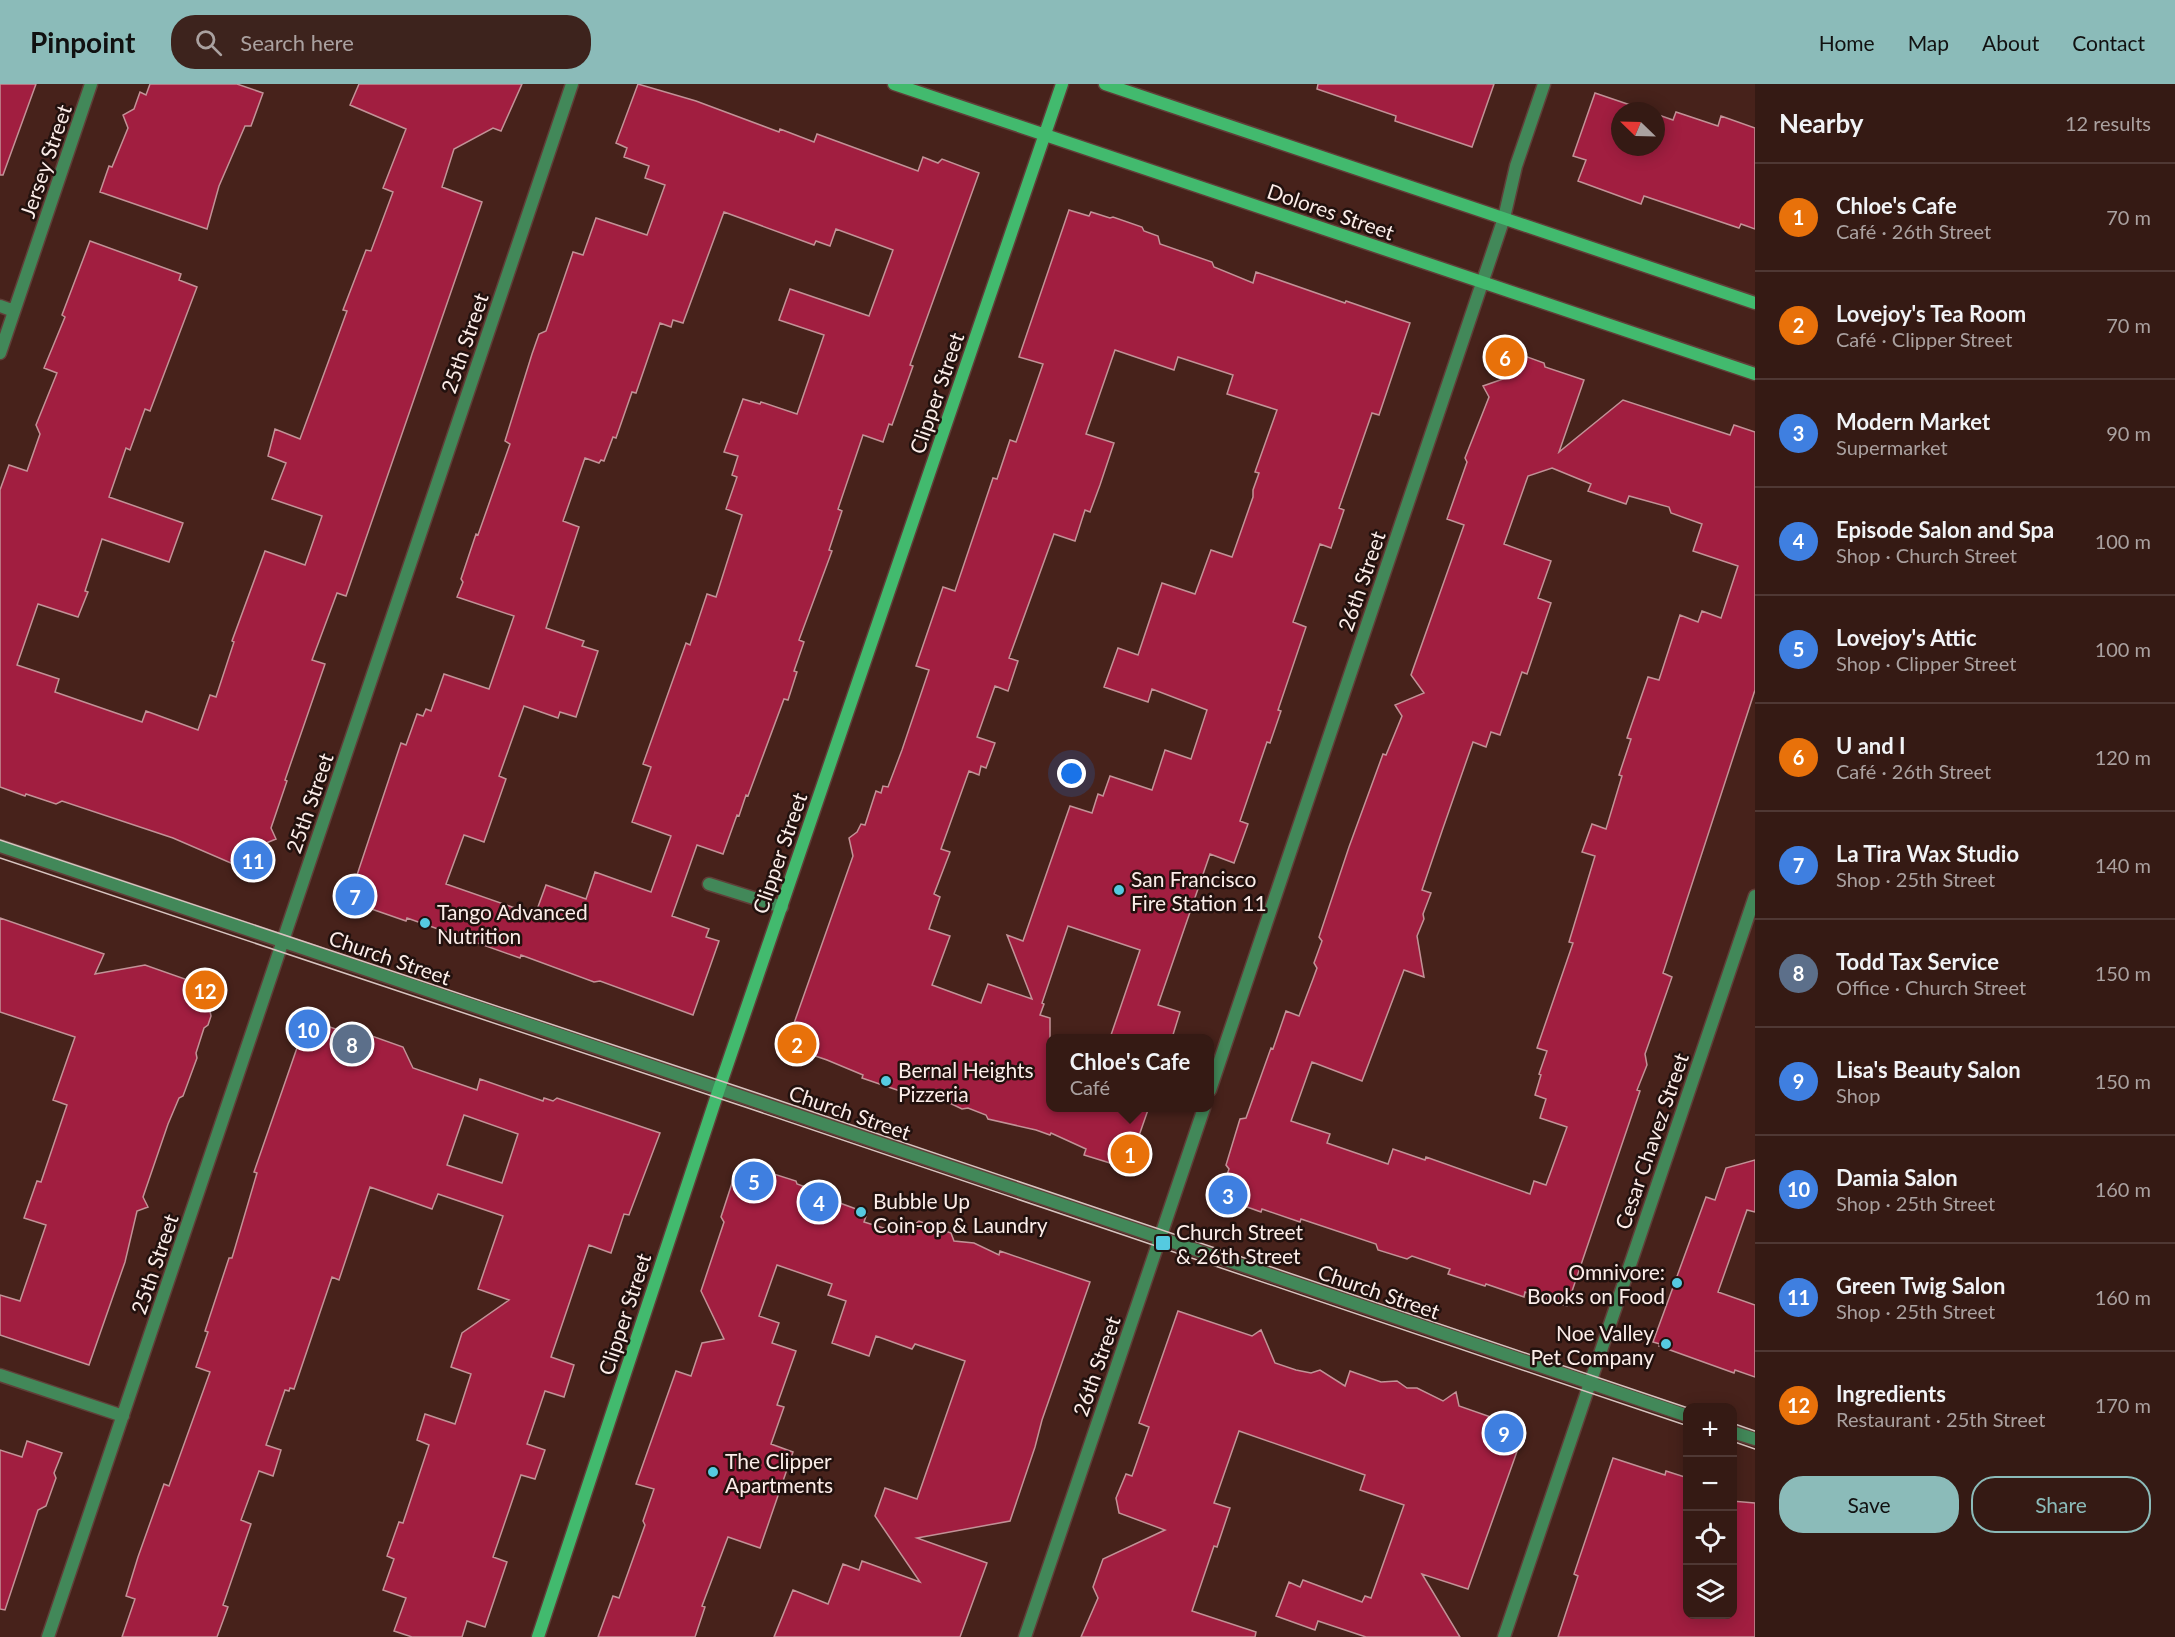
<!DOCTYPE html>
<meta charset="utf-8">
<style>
:root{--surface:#351a14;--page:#3d231d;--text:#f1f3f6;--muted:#aaa1a0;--line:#4f3834;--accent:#8bbbb9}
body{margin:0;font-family:Lato,sans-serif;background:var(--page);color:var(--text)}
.controls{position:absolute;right:18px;bottom:18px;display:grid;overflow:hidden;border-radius:12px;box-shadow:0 3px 15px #0003}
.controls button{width:54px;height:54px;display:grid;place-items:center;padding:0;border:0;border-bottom:2px solid var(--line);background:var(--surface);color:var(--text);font:30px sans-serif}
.compass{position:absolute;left:1611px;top:18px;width:54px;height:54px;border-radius:50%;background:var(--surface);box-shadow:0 3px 15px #0003;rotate:293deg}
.you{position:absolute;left:1072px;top:690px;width:21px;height:21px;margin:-15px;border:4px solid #fff;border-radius:50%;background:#1a73e8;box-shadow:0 0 0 9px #1a73e833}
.badge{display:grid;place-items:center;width:39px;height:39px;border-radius:50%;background:var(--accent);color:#fff;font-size:20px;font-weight:700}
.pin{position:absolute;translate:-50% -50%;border:3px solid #fff;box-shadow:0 2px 6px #0006}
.popup{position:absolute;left:1046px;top:950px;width:168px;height:78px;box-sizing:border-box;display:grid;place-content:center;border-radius:12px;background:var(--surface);filter:drop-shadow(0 2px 4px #0005);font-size:20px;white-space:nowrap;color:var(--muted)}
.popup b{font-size:22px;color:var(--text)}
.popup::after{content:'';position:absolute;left:50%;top:100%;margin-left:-12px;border:12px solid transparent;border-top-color:var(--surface)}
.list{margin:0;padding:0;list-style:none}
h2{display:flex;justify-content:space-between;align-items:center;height:78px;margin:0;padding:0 24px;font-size:26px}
h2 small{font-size:20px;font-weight:400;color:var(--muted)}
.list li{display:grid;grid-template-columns:39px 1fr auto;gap:18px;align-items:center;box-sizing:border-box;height:108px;padding:0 24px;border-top:2px solid var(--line)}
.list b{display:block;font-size:22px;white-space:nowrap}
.list p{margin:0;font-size:20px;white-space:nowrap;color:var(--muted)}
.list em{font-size:20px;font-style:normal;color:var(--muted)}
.actions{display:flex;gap:12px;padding:18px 24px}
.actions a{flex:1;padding:14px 0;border:2px solid var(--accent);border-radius:24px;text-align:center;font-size:21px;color:var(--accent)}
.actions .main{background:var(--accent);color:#111}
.icon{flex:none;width:33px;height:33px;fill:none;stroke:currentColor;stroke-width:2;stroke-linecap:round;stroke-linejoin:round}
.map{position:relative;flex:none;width:1755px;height:1553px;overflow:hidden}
header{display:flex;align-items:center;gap:36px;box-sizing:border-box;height:84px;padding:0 30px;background:var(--accent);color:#111}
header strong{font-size:28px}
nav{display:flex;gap:33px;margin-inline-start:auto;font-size:21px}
.search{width:420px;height:54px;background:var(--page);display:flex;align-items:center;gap:15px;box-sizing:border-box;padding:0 21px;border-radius:24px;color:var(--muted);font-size:22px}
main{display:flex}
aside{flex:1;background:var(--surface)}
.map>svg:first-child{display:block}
.building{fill:#a11e40;stroke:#c29297;stroke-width:1.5;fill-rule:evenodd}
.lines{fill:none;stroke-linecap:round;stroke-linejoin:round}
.lane-casing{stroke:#603e38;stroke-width:15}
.street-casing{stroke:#603e38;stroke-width:15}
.secondary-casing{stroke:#603e38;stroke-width:15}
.lane{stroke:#428859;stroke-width:12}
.street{stroke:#428859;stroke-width:12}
.secondary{stroke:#42ba6e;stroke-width:12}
.tram{stroke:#d8c4c0;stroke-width:1.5}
.poi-dot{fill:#55cae0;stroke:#22110e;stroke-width:2}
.labels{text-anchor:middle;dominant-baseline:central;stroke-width:5;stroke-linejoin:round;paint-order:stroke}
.street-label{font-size:21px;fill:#fcede9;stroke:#22110e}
.poi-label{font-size:21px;fill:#fcede9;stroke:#22110e;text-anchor:start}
</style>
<header>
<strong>Pinpoint</strong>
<div class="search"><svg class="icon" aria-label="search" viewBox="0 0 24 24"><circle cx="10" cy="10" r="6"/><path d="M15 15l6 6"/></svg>Search here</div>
<nav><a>Home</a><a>Map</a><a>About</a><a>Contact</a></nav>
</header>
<main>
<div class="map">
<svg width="1755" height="1553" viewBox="0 0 1755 1553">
<rect width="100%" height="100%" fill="#47221b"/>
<path class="building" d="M0,0H36L3,91H0Z
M150,0H237L263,9L251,42H245L219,102L207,145L100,108L109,82L112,83L128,44L123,31L134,25L140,8L146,11Z
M359,0H522L501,47L493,44L454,65L442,103L482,118L346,512L337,509L312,576L325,580L285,696L287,697L271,744L276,755L266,759L258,783L247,786L173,754L62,717L56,720L26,710L25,712L0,703V406L9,381L27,387L40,350L36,341L57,289L44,284L65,233L62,231L90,157L181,190L179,196L197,203L150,327L145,325L130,366L126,364L109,413L183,439L169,478L102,455L85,507L88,508L78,533L38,520L17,581L59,595L55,608L142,638L146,627L198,646L210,611L216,613L234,558L232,557L265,467L305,481L322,432L272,415L286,379L268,372L275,345L300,355L347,227L343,226L366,166L371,167L393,108L383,104L406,45L350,21Z
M638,0L696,17L779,48L780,45L814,58L817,50L918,87L923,73L938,79L942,75L979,89L924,242L910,281L913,282L892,341L889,340L883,358L863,351L838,425L842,427L829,466L832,467L799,556L804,558L794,587L797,588L788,616L784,615L748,712L746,711L739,732L737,731L723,770L697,761L672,832L709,845L706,853L719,857L693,931L600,897L594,898L521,871L520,874L407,834L406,837L360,821L362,816L350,812L401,659L406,661L417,630L423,632L426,625L431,627L444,590L489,605L514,532L457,513L463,498L461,495L476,450L478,451L510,360L505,357L532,270L539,250L546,247L573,168L583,171L596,134L647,151L665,101L645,94L649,82L624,73L627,64L616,59ZM724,128L814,161L816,157L830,162L836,145L893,166L869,232L790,205L779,236L824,251L797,330L761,318L760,320L743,315L724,368L738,372L732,391L737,393L726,425L742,431L716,513L707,510L690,561L686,559L643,680L651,683L632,738L671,752L651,808L595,788L586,815L546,801L535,831L446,800L464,751L484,758L506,695L499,692L524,622L558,634L560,628L576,633L598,567L582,562L584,557L546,544L579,443L563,437L585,374L599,379L601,376L604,377L613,353L616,354L632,308L636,309L660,239L671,243L673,236L683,239Z
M1318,0H1494L1472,63L1395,37L1396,32L1317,5Z
M1595,9L1648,27H1620V63H1656V30L1673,36L1676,28L1718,42L1721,32L1755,44V145L1741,140L1739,144L1644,112L1641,120L1578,97L1586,76L1573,72Z
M1069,126L1089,132L1091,128L1110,134L1113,133L1142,143L1144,147L1158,152L1160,160L1212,178L1214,183L1253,199L1256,188L1345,219L1346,217L1410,239L1379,331L1372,329L1339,424L1344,426L1331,464L1320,460L1293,538L1306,543L1278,626L1281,627L1270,659L1267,658L1240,737L1248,740L1234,779L1210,770L1158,921L1180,928L1172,954H1110L1140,866L1068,842L1042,919L1044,920L1040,931L1050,934V1023H1149L1134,1066L1141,1085L1110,1079L1084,1071L1086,1065L1051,1049L1050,1051L1036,1046L988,1035L986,1031L968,1024L962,1025L937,1013L900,1007L862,994L863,991L827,976L786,962L853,772L849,754L857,748L861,740L865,741L876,707L881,709L883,702L888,703L902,666L929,586L916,582L943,503L955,507L993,394L997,395L1010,356L1016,358L1043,280L1019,273ZM1115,266L1174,286L1178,273L1233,291L1227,310L1277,326L1255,388L1259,389L1253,406V413L1232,473L1211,466L1195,510L1162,499L1138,571L1118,564L1104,603L1148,618L1152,605L1207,626L1191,675L1165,666L1152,706L1110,692L1103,712L1098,710L1092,729L1070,722L1023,857L1007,851L1032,915L988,900L981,919L932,901L950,852L929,845L940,813L934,810L950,768L941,765L969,687L979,691L981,682L986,684L995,659L977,653L995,602L1008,607L1018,577L1009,574L1054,450L1075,457L1085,426L1090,428L1100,401L1114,359L1086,350Z
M1489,259L1544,279L1545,283L1584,296L1559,368L1623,316L1730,351L1734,341L1755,348V606L1663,889L1672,893L1645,970L1647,981L1637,1006L1640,1007L1567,1222L1525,1208L1524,1213L1486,1200L1485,1202L1448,1190L1450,1185L1412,1172L1407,1175L1378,1166L1376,1160L1301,1135L1300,1138L1262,1125L1261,1128L1219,1113L1229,1085L1226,1081L1240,1035L1246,1034L1271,964L1273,965L1286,927L1299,932L1313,895L1317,884L1314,879L1322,857L1319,853L1349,763L1383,670L1386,671L1402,632L1395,621L1424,609L1411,591L1464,441L1447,435L1467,378L1465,374L1489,313L1483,302L1503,295ZM1552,384L1591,400L1588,407L1626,420L1629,412L1669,423L1671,429L1702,440L1693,467L1738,482L1721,534L1702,527L1698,538L1680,531L1659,596L1648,593L1627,654L1631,655L1619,691L1622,692L1606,745L1592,740L1582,768L1595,772L1569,858L1573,859L1537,964L1547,967L1539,990L1541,991L1535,1011L1546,1015L1540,1034L1567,1043L1546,1101L1534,1097L1530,1110L1426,1073L1425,1076L1393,1065L1388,1080L1327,1059L1330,1050L1291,1037L1312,978L1362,997L1404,886L1424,893L1417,852L1424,835L1423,830L1431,809L1422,806L1442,747L1473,658L1486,663L1491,648L1500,651L1522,588L1527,590L1551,519L1538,514L1551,477L1504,460L1528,392Z
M0,834L104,870L95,890L145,881L196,899L209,891L211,904L217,906L210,927L211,932L208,941L204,944L196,969L197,974L183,1012L179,1014L168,1040L143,1113L148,1123L137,1127L125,1178L89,1281L0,1251V1211L20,1217L46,1141L24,1134L37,1097L41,1098L67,1021L53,1016L75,953L0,928Z
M307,935L347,949L355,946L403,963L413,984L477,1006L480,995L543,1017L544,1014L553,1017L557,1014L660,1049L629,1131L624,1130L611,1169L589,1161L551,1273L574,1281L564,1313L545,1307L527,1360L545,1366L535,1395L521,1391L493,1473L507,1478L485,1543L467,1537L462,1553H412L394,1547L406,1514L383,1506L394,1475L387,1472L399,1438L403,1439L429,1361L417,1356L425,1330L455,1340L471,1290L451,1283L462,1249L509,1216L478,1205L503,1132L438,1110L432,1125L370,1103L339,1196L332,1193L294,1305L290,1304L289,1307L285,1306L266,1361L281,1366L273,1392L259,1387L241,1436L251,1440L223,1521L228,1523L217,1553H122L135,1515L126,1512L138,1473L164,1400L169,1402L210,1288L196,1283L208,1248L205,1247L229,1174H232L257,1089L254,1088ZM464,1031L518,1050L502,1099L447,1081Z
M1755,1076V1128L1747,1126L1718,1208L1755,1221V1293L1735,1286L1734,1289L1659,1262L1660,1260L1653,1258L1706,1113L1715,1116L1726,1084Z
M752,1083L796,1097L797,1100L830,1112L829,1115L867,1129L864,1138L903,1150L919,1137L951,1149L954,1157L974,1159L999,1171L1000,1167L1090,1198L1042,1336L1035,1363L1010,1437L917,1454L987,1479L960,1553H774L793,1506L828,1520L843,1480L859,1486L862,1477L920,1498L875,1432L885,1404L917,1415L965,1277L915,1260L912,1265L876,1252L869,1272L832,1259L846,1217L828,1211L832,1200L777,1181L759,1232L779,1239L772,1259L796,1267L777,1321L784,1323L771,1360L793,1368L760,1464L728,1453L702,1522L705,1523L695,1553H598L613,1512L619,1514L645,1441L643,1437L654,1405L636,1400L676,1287L691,1292L702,1259L724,1255L701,1207L724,1138L721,1133L735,1090Z
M1178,1227L1252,1252L1261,1246L1275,1279L1296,1286L1311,1289L1320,1286L1345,1302L1350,1287L1381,1298L1397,1297L1407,1304H1417L1443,1317L1456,1308L1459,1322L1525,1345L1468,1505L1422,1490L1460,1553H1366L1318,1537L1315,1546L1276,1532L1289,1498L1300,1503L1303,1496L1362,1518L1365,1512L1371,1514L1404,1421L1360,1406L1365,1391L1239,1347L1214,1419L1230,1424L1217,1463L1214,1462L1192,1527L1256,1548L1255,1553H1081L1098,1514L1093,1503L1103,1475L1165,1446L1119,1429L1116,1414L1126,1390L1132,1392L1149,1343L1139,1339Z
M27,1357L62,1369L54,1389L56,1394L46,1422L38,1426L5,1526L0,1525V1366L22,1373Z
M1613,1374L1665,1391L1666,1387L1688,1394V1530H1732V1417L1755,1419V1553H1558L1578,1492L1574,1490Z"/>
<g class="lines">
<g class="lane-casing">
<path id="lane" d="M709,800L782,823"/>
</g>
<g class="street-casing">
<path id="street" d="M0,222L14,227
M0,269L91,0
M0,762L1688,1332
M1210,1006L1504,134L1516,82L1544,0
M0,1291L123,1332
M1732,1348L1755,1355
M48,1553L572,0
M1025,1553L1204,1024
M1504,1553L1755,812"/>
</g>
<g class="secondary-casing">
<path id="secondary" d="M894,0L1755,290
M1105,0L1755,219
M538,1553L719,1005L1062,0"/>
</g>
<use href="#lane" class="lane"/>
<use href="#street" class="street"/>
<use href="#secondary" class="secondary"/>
<path class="tram" d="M0,756L763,1011L1688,1324
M0,774L757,1027L1688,1342
M1732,1339L1755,1347
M1732,1357L1755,1365"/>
</g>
<g class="poi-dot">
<circle cx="1119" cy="806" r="6"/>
<circle cx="425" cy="839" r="6"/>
<circle cx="886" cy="997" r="6"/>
<circle cx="861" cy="1128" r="6"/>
<rect x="1155" y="1151" width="16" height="16" rx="3"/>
<circle cx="1677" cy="1199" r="6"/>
<circle cx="1666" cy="1260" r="6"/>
<circle cx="713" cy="1388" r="6"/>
</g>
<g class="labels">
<g class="street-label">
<text transform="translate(45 77) rotate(-71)">Jersey Street</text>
<text transform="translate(1331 127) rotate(19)">Dolores Street</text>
<text transform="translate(464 259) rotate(-71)">25th Street</text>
<text transform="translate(936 309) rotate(-71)">Clipper Street</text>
<text transform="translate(1361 497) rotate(-71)">26th Street</text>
<text transform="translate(309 719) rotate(-71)">25th Street</text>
<text transform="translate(779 769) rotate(-71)">Clipper Street</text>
<text transform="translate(390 873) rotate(19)">Church Street</text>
<text transform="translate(850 1028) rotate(19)">Church Street</text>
<text transform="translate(1651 1057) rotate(-71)">Cesar Chavez Street</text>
<text transform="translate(154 1180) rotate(-71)">25th Street</text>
<text transform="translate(1379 1207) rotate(19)">Church Street</text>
<text transform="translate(624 1230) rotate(-72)">Clipper Street</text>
<text transform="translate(1096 1282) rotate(-71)">26th Street</text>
</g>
<g class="poi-label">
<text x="1131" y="794">San Francisco<tspan x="1131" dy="24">Fire Station 11</tspan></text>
<text x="437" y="827">Tango Advanced<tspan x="437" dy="24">Nutrition</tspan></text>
<text x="898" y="985">Bernal Heights<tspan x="898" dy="24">Pizzeria</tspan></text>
<text x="873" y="1116">Bubble Up<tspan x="873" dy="24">Coin-op &amp; Laundry</tspan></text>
<text x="1176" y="1147">Church Street<tspan x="1176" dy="24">&amp; 26th Street</tspan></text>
<text x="1665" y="1187" text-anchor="end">Omnivore:<tspan x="1665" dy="24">Books on Food</tspan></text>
<text x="1654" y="1248" text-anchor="end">Noe Valley<tspan x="1654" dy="24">Pet Company</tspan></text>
<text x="725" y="1376">The Clipper<tspan x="725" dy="24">Apartments</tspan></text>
</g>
</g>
</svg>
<div class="controls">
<button>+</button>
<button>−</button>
<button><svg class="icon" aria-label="locate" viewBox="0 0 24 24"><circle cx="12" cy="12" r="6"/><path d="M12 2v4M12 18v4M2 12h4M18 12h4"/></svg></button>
<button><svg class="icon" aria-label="layers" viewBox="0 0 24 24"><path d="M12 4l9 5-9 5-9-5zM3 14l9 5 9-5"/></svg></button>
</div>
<svg class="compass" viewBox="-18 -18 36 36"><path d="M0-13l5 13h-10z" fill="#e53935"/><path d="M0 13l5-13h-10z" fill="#aaa1a0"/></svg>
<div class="you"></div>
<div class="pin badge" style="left:1130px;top:1070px;background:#e8710a">1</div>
<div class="popup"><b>Chloe's Cafe</b>Café</div>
<div class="pin badge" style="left:797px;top:960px;background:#e8710a">2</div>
<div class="pin badge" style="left:1228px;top:1111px;background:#3f7fe0">3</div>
<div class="pin badge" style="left:819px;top:1118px;background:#3f7fe0">4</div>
<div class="pin badge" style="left:754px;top:1097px;background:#3f7fe0">5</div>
<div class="pin badge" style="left:1505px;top:273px;background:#e8710a">6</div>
<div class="pin badge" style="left:355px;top:812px;background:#3f7fe0">7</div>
<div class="pin badge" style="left:352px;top:960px;background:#5c6f8a">8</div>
<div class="pin badge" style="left:1504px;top:1349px;background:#3f7fe0">9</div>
<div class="pin badge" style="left:308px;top:945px;background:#3f7fe0">10</div>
<div class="pin badge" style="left:253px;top:776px;background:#3f7fe0">11</div>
<div class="pin badge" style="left:205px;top:906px;background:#e8710a">12</div>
</div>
<aside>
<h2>Nearby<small>12 results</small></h2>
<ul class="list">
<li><span class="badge" style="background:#e8710a">1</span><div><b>Chloe's Cafe</b><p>Café · 26th Street</p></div><em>70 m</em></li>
<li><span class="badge" style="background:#e8710a">2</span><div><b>Lovejoy's Tea Room</b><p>Café · Clipper Street</p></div><em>70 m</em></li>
<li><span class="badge" style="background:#3f7fe0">3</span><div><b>Modern Market</b><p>Supermarket</p></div><em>90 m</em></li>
<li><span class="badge" style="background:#3f7fe0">4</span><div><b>Episode Salon and Spa</b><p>Shop · Church Street</p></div><em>100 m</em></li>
<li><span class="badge" style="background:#3f7fe0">5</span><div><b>Lovejoy's Attic</b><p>Shop · Clipper Street</p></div><em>100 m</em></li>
<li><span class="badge" style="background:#e8710a">6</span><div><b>U and I</b><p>Café · 26th Street</p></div><em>120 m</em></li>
<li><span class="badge" style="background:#3f7fe0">7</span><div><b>La Tira Wax Studio</b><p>Shop · 25th Street</p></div><em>140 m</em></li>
<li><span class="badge" style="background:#5c6f8a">8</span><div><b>Todd Tax Service</b><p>Office · Church Street</p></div><em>150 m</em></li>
<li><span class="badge" style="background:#3f7fe0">9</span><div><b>Lisa's Beauty Salon</b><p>Shop</p></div><em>150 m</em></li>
<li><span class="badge" style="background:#3f7fe0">10</span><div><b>Damia Salon</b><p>Shop · 25th Street</p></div><em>160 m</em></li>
<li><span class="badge" style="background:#3f7fe0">11</span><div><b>Green Twig Salon</b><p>Shop · 25th Street</p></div><em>160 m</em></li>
<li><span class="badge" style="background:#e8710a">12</span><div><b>Ingredients</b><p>Restaurant · 25th Street</p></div><em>170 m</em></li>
</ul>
<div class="actions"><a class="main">Save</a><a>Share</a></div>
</aside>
</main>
